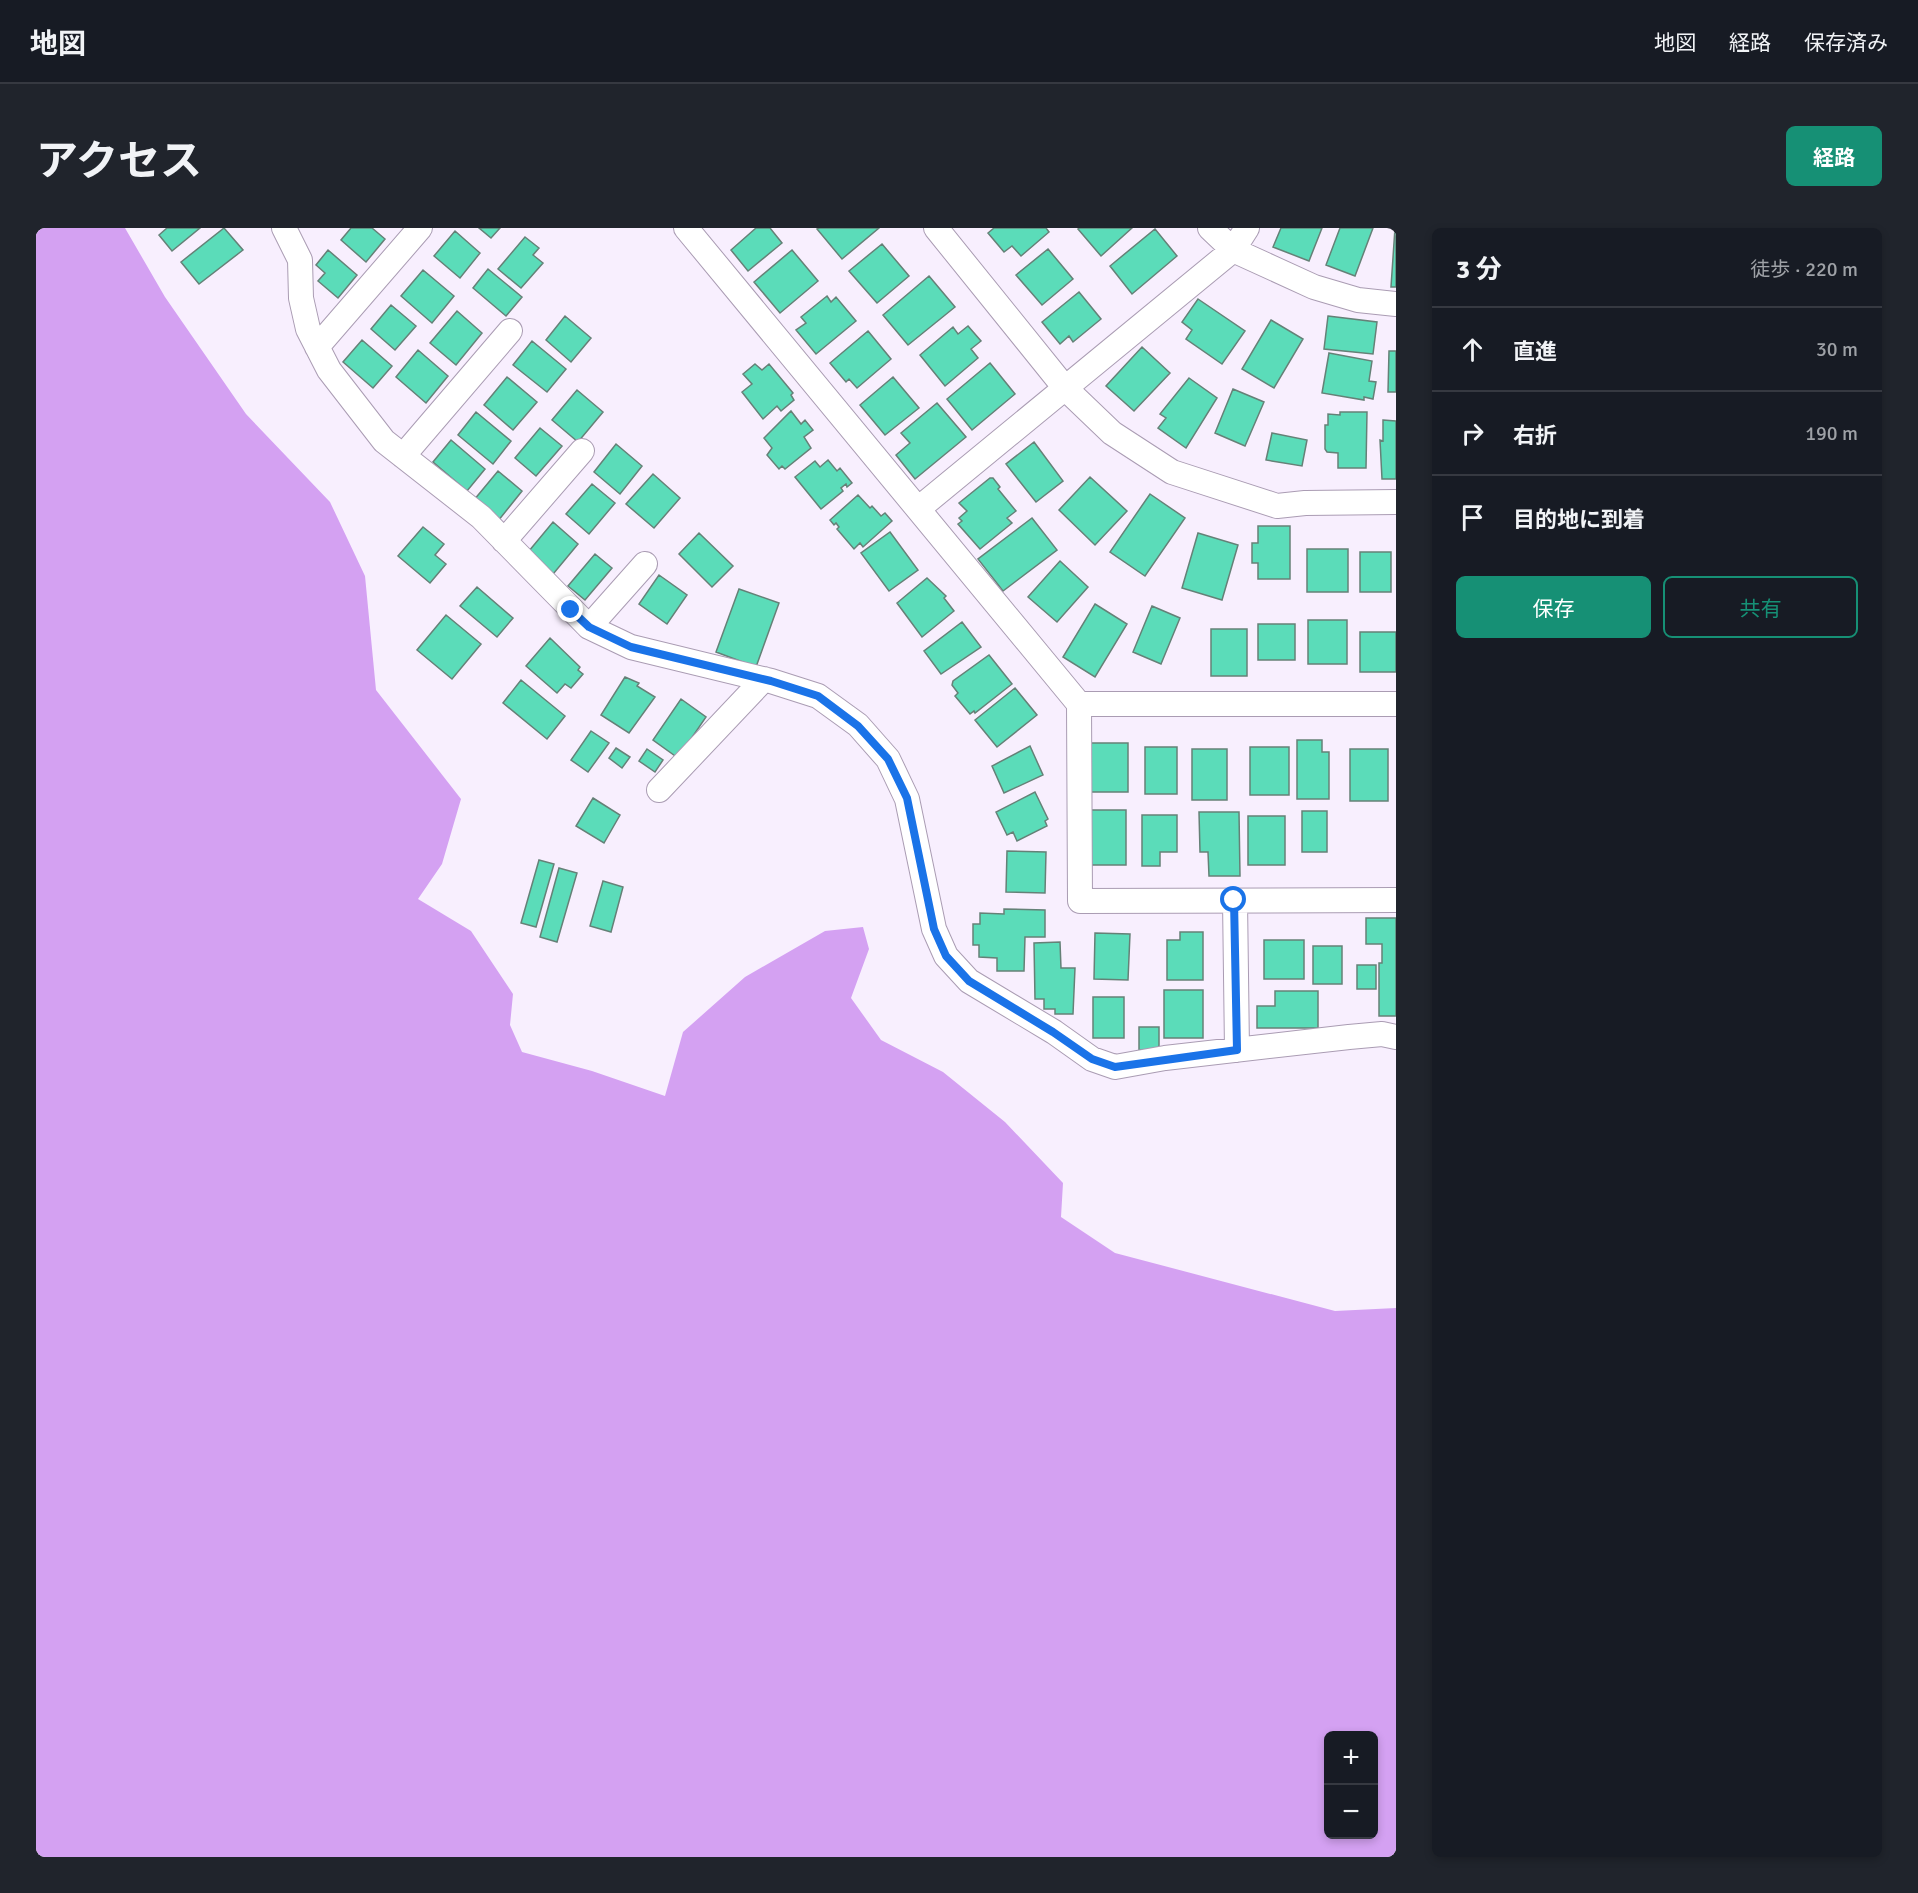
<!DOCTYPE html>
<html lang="ja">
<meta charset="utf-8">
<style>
:root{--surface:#171b24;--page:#20242c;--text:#f1f3f6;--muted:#9ea1a6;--line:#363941;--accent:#169075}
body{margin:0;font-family:Signika,"Noto Sans JP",sans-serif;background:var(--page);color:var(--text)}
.controls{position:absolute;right:18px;bottom:18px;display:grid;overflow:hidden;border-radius:9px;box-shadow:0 3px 9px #0003}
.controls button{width:54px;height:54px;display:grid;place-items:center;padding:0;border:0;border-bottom:2px solid var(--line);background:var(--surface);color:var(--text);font:30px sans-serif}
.stop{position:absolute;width:18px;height:18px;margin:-14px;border:4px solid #1a73e8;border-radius:50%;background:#fff}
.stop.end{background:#1a73e8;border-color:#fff;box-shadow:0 2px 6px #0008}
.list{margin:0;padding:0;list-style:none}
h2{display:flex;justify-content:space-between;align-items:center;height:78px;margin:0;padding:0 24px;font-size:26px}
h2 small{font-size:20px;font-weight:400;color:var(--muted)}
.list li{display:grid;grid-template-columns:39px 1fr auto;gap:18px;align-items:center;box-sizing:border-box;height:84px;padding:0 24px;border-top:2px solid var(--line)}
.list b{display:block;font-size:22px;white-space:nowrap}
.list em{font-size:20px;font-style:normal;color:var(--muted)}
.actions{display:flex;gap:12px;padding:18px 24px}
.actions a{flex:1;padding:14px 0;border:2px solid var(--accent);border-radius:9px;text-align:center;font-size:21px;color:var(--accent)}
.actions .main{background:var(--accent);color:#fff}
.icon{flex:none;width:33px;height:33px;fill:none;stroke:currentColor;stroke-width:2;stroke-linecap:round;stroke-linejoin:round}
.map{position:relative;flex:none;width:1360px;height:1629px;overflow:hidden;border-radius:9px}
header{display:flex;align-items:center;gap:36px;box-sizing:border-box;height:84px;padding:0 30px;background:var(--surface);border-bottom:2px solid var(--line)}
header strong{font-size:28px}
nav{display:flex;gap:33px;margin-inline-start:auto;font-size:21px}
.intro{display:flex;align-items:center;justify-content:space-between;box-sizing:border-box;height:144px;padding:0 36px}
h1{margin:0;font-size:42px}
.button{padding:15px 27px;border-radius:9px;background:var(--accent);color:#fff;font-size:21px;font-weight:700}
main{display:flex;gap:36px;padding:0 36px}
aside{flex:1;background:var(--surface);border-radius:9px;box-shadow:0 3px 9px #0003}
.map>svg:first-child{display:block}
.forest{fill:#d4a1f2;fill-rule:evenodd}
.building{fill:#5bdcb9;stroke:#658177;stroke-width:1.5}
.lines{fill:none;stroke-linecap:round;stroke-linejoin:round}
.street-casing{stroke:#aa9cb3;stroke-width:26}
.street{stroke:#fff;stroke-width:24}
.route{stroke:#1a73e8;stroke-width:8}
</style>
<header>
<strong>地図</strong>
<nav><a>地図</a><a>経路</a><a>保存済み</a></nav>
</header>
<div class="intro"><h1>アクセス</h1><a class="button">経路</a></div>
<main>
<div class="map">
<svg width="1360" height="1629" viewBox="0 0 1360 1629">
<rect width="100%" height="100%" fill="#f8effe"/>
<path class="forest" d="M0,0H89L129,69L210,186L294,274L329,348L340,462L425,571L406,636L382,671L435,703L477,766L474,797L486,824L556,843L629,868L647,804L709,749L789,703L827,699L833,721L815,770L845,812L907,844L969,894L1027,955L1025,989L1079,1025L1299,1083L1360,1080V1629H0ZM1292,1508H1338V1606H1292Z"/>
<path class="building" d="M131,0H164L136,23L123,7Z
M188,0L207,22L163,56L145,34Z
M315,0H336L349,11L330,34L305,12Z
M443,0H464L455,10Z
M720,0H734L746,15L712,43L695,22Z
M783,0H843L806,31L781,1Z
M958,0H1010L1013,4L985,28L976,18L968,24L952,5Z
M1096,0L1065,28L1042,1L1043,0Z
M1245,0H1286L1273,33L1237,19Z
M1304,0H1337L1319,48L1290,37Z
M1359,0H1360V59H1355Z
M1119,1L1141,28L1096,66L1074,38Z
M419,3L444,25L424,50L398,28Z
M489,9L503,20L497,27L507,35L485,60L462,41Z
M846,16L873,48L841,75L813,43Z
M1012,21L1037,51L1006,77L980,47Z
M292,22L321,47L302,70L282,53L289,45L280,37Z
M756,22L782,53L744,85L718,54Z
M452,41L486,69L470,88L437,60Z
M387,42L418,68L396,95L365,68Z
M893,48L919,79L872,117L847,87Z
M1043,64L1065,91L1037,114L1033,108L1024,116L1006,94Z
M791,68L795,74L800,69L820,93L780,126L760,102L770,95L765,89Z
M1162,71L1209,103L1186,136L1150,111L1156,102L1146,94Z
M355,77L380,98L359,122L335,101Z
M421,83L446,105L420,137L394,115Z
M529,88L555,110L535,134L510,112Z
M1292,88L1341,94L1337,126L1288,121Z
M1235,92L1267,111L1238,160L1206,141Z
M932,98L945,113L935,121L942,130L909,158L884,127L917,99L922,106Z
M832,103L855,131L821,160L813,151L810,154L794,135Z
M326,112L356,138L337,160L307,134Z
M496,113L530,141L511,164L477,137Z
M1106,119L1134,145L1098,183L1070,158Z
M382,122L412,148L390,175L360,149Z
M1353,123H1360V164H1352Z
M1293,125L1336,133L1333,153L1340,154L1337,171L1328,169V172L1286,165Z
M954,135L979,166L936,202L911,171Z
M719,136L726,142L733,136L757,165L755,167L758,172L745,183L741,178L727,191L706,164L716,156L707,146Z
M471,149L501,174L477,202L448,177Z
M857,149L883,180L849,207L824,177Z
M1153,150L1181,170L1150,220L1122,200L1130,190L1124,186Z
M1197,161L1228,174L1209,218L1179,205Z
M541,162L567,184L542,214L516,192Z
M901,175L930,209L879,251L860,227L874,215L865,205Z
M755,183L765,196L769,192L777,202L768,209L775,220L749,241L746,238L743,241L731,227L736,220L728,210Z
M440,184L475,213L457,236L422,207Z
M1304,184H1331L1330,240H1302V225L1291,224L1289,221V197H1292V186L1304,187Z
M1347,192L1360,193V251H1346L1344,212L1347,213Z
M504,200L526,218L500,248L479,230Z
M1236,205L1271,212L1266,238L1230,232Z
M415,212L449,241L431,263L397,234Z
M998,214L1027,253L1000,274L970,236Z
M580,216L606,238L584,266L558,244Z
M792,232L801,243L804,240L816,255L811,259L810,256L805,260L807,263L785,281L759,249L779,233L784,239Z
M462,243L486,263L462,293L438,272Z
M617,246L644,270L618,300L590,276Z
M1054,249L1091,283L1059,317L1023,282Z
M954,250H957L964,259L962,261L980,283L971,290L976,295L944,321L922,296L926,293L923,290L931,283L923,275Z
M556,256L579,275L553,306L530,286Z
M1114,266L1149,290L1109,348L1074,324Z
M822,267L834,280L836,278L845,288L849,285L856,293L827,319L824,315L818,321L801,301L803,299L800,295L798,297L794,292Z
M996,290L1021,322L967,363L942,331Z
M517,294L542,316L513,351L488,329Z
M1222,298H1254V351H1222V335H1216V315H1222Z
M387,299L408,316L399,327L410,336L394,355L362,328Z
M854,304L882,342L853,363L825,325Z
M663,305L697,338L676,359L643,326Z
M1162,305L1202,317L1186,372L1146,360Z
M1271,321H1312V364H1271Z
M1324,324H1355V364H1324Z
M559,326L576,340L549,372L532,358Z
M1024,333L1052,359L1021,394L992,369Z
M623,347L651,367L631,396L603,376Z
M891,350L910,368L908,370L918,383L886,409L861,375Z
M441,359L477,390L461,409L424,378Z
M703,361L743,375L720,439L680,424Z
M1059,376L1091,396L1059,449L1027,429Z
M1116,378L1144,390L1125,436L1097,424Z
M410,387L445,416L416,451L381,422Z
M1272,392H1311V436H1272Z
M926,394L945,419L905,446L888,423Z
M1222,396H1259V432H1222Z
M1175,401H1211V448H1175Z
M1324,404H1360V444H1324Z
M514,410L544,439L542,442L547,446L535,460L529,456L521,465L490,438Z
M953,427L976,456L939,485L938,483L934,486L919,468L922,465L916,457L917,453Z
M589,449L603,455L601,458L619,469L593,505L565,487Z
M485,452L529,488L511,511L467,475Z
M979,460L1001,487L961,519L939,492Z
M645,471L670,489L642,530L617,512Z
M555,503L573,515L552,544L535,532Z
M1261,512H1286V524H1293V571H1261Z
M1053,515H1092V564H1053Z
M994,518L1007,547L968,565L956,538Z
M1109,519H1141V566H1109Z
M1214,519H1253V567H1214Z
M580,520L594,529L586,540L573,530Z
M611,521L627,532L619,544L603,533Z
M1156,521H1191V572H1156Z
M1314,521H1352V573H1314Z
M999,564L1012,591L1009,593L1011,598L981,613L977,604L971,607L960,584Z
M557,570L584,587L568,615L540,598Z
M1054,582H1090V637H1054Z
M1266,583H1291V624H1266Z
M1163,584H1203L1204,648H1173L1172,624H1164Z
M1106,587H1141V624H1124V638H1106Z
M1212,588H1249V637H1212Z
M971,623L1010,624L1009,665L970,664Z
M503,632L518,636L500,699L485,695Z
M523,640L541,645L521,714L504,709Z
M567,653L587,659L575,704L554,698Z
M968,681L1009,682V709H989L988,743H961V730L943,729V717H937V696H944V685L968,686Z
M1330,690H1360V788H1343V735H1346V716H1330Z
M1144,704H1167V752H1131V712H1144Z
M1059,705L1094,706L1092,752L1058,751Z
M1228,712H1268V751H1228Z
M1024,714L1025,740H1039L1037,786H1019V781H1008V771H999L998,715Z
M1277,718H1306V756H1277Z
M1321,737H1340V761H1321Z
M1128,762H1167V810H1128Z
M1239,763H1282V800H1221V778H1239Z
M1057,769H1088V810H1057Z
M1103,799H1123V822H1103Z"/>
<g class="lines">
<g class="street-casing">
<path id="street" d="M248,0L264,32L265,70L272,101L293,142L348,213L445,289L553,399L595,419L735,453L782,468L822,497L852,531L871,571L898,701L910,728L933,753L1018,804L1056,831L1079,839L1129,830L1313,809L1346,806L1360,809
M650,0L1043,476L1044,673L1360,672
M900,0L1029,160L1076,205L1136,244L1241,278L1269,275L1360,274
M1174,0L1197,22L1278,59L1322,72L1360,76
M281,119L384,0
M367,228L474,103
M882,281L1197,22L1211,0
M468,313L546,223
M553,399L609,336
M1043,476H1360
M623,562L728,451
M1199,672L1201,822"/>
</g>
<use href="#street" class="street"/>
</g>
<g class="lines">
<path class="route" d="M535,382L553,399L595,419L735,453L782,468L822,498L852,531L871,570L898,701L910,728L933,753L1017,804L1056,831L1079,839L1201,822L1198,672"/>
</g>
</svg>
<div class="controls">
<button>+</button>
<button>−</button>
</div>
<div class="stop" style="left:1198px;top:672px"></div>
<div class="stop end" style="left:535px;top:382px"></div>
</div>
<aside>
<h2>3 分<small>徒歩 · 220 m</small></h2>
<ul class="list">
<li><svg class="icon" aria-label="ahead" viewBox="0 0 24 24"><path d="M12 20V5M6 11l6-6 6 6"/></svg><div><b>直進</b></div><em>30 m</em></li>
<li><svg class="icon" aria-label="right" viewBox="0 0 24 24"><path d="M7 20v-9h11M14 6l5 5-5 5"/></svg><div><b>右折</b></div><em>190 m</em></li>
<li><svg class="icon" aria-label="arrive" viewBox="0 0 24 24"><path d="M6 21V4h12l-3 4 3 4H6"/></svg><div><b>目的地に到着</b></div></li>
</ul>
<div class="actions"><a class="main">保存</a><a>共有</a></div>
</aside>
</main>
